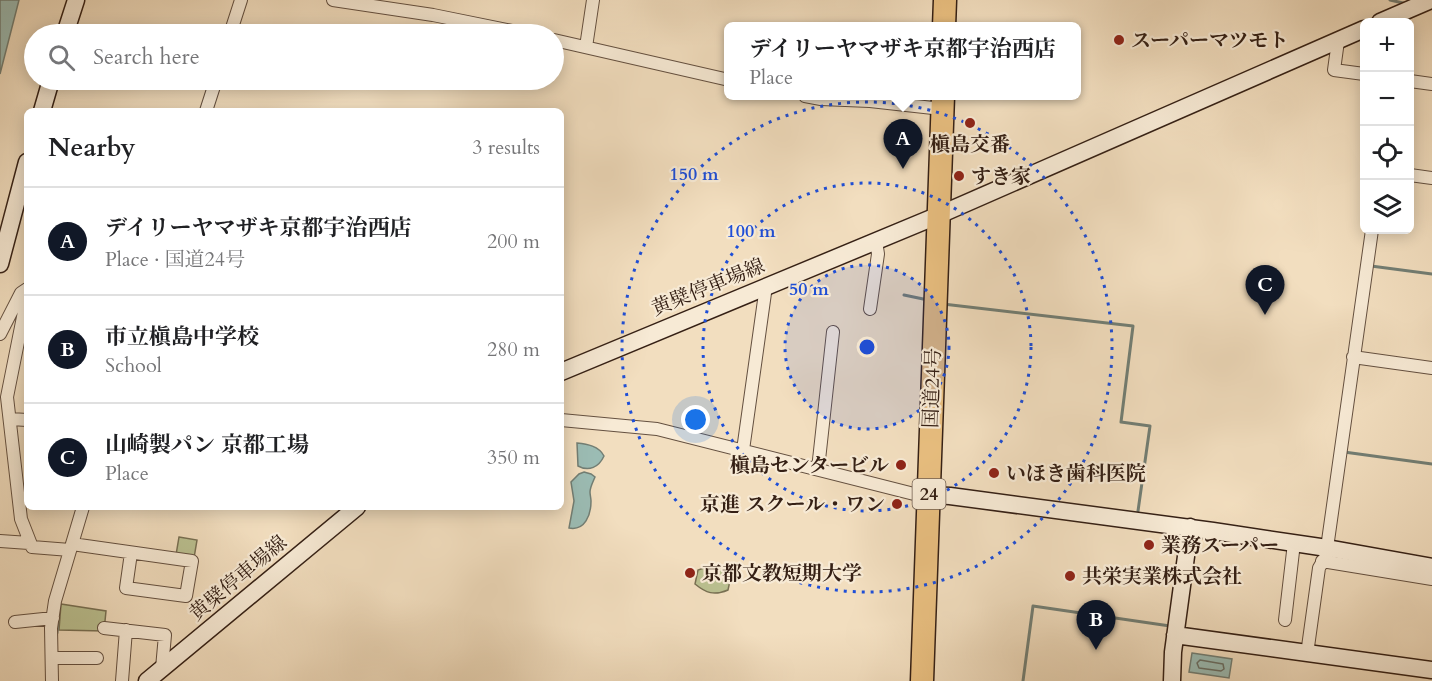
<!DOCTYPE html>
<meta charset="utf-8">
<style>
:root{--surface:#fff;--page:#f2f2f2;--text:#202124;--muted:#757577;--line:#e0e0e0;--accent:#111827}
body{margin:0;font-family:Cardo,"Noto Serif JP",serif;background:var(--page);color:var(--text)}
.controls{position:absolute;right:18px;top:18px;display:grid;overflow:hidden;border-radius:9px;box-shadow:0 3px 15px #0003}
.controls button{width:54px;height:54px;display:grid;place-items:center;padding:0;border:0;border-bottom:2px solid var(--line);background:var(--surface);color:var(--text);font:30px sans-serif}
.you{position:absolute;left:696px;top:420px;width:21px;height:21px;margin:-15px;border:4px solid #fff;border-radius:50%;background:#1a73e8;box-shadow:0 0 0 9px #1a73e833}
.badge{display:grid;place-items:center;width:39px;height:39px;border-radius:50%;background:var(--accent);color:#fff;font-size:20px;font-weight:700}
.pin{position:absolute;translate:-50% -50px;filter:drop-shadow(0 2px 3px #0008)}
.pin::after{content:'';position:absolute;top:32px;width:21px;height:18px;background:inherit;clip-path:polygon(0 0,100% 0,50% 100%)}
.popup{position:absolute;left:724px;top:22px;width:357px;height:78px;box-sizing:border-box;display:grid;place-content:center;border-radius:9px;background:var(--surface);filter:drop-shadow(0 2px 4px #0005);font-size:20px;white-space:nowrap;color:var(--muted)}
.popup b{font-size:22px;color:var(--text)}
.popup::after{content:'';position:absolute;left:50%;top:100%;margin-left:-12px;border:12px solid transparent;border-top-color:var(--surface)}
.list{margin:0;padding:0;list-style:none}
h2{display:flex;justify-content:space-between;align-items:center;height:78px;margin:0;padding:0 24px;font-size:26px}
h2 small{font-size:20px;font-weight:400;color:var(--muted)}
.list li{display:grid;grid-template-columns:39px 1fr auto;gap:18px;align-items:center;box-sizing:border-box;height:108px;padding:0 24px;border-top:2px solid var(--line)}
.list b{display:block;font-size:22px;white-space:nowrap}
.list p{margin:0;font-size:20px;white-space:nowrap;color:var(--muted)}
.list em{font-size:20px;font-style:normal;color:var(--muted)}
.icon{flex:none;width:33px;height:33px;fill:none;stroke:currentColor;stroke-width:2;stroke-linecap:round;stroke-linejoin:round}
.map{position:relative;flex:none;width:1432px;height:681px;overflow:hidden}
.search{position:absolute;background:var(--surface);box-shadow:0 3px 15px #0003;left:24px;top:24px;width:540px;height:66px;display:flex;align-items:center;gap:15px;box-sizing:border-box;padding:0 21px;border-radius:33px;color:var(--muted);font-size:22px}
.panel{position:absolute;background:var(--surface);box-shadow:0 3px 15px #0003;left:24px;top:108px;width:540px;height:402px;border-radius:9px}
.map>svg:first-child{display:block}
.green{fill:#bbc191;stroke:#787053;stroke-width:1.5}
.water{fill:#9bbcb4;stroke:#727e74;stroke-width:1.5}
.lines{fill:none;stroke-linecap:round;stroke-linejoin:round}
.shore{stroke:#686e64;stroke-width:1.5}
.stream{stroke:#727e74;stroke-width:3}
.street-casing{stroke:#645040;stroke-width:14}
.secondary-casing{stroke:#352015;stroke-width:19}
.highway-casing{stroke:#352015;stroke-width:25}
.street{stroke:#f7ead5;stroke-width:12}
.secondary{stroke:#f7ead5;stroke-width:16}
.highway{stroke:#e9bf80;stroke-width:22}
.ring{fill:none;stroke:#1d4ed8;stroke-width:3;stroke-dasharray:3 6}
.poi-dot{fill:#8f2418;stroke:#f7ead5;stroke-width:2}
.labels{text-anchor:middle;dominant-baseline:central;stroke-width:4.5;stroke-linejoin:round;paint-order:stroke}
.shield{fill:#f7ead5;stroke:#6f5d4f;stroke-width:1.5}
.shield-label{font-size:18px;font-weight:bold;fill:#352015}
.poi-label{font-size:20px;font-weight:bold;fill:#352015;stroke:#f7ead5;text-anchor:start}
.street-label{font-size:20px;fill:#352015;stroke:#f7ead5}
.centre{fill:#1d4ed8;stroke:#f7ead5;stroke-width:3}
.ring-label{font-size:18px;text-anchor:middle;font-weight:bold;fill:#1d4ed8;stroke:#f7ead5;stroke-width:4.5;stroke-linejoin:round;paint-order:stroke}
</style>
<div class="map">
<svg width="1432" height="681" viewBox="0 0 1432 681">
<rect width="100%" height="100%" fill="#f2debf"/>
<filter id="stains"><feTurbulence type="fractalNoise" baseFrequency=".00333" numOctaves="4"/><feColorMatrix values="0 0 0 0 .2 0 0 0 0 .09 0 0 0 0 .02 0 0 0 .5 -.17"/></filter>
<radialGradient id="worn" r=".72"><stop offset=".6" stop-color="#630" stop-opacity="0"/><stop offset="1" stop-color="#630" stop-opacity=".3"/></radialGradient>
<path class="green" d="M179,537L197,540L194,558L176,555Z
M710,566L724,569L731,576L728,590C714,596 706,593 695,584L698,570Z
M61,604L106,611L104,631L59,630Z"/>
<path class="water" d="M0,0H19L0,74Z
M577,443C587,444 599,446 604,456C599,467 589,472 578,466Z
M584,472L591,474L595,477C593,482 590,487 590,492C590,495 591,498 591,501C591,515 585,531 569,528L574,501L571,482L579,474Z
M1192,653L1232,659L1229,678L1189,672Z"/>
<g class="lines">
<path class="shore" d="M1200,660L1223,664L1224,669L1221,671L1199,668L1197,663Z"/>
<path class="stream" d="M1390,0L1403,3
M1371,266L1432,274
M904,295L928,300
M943,304L1133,326L1121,422L1150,426L1138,511
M1344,452L1432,464
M57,633L58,619
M1023,681L1033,606L1170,626"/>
<g class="street-casing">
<path id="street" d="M333,0L433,15L527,34
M230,34L241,0
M554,40L729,80
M1338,41L1334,70L1364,74
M586,47L593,0
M1410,81L1432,84
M805,96L821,99L870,101L942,109
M206,111L216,80
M1410,175L1432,178
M27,297L7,397L21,519L32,547L70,550
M870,309L878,254L876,241
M0,334L21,293L27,289
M1353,357L1432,368
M10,419L27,420
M561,420L657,429L918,495H930
M743,450L766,286
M818,469L833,332
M0,541L29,543
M72,544L192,561L186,596L126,588L131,553
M1327,548L1372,230
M1322,561L1432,579
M1285,620L1294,543
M15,622L53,618
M104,628L165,635L162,668
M1307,654L1319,568L1326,556
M52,658H97
M52,681L51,628L55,601L83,507
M122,681L126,630"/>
</g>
<g class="secondary-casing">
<path id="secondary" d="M1380,22L1431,0
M65,34L76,0
M42,111L51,80
M0,264L27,162
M561,372L939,215L1364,29
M930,495L950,496L1213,531L1327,548L1432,567
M1175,635L1432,670
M147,681L357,507
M1172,681L1173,652L1190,527"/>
</g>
<g class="highway-casing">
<path id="highway" d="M944,27L945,0
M922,681L943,96"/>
</g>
<use href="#street" class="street"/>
<use href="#secondary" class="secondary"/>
<use href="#highway" class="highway"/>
</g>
<circle cx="867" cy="347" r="82" fill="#1d4ed8" fill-opacity=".12"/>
<g class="ring">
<circle cx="867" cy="347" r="82"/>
<circle cx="867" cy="347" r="164"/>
<circle cx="867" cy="347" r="245"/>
</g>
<g class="poi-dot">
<circle cx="1119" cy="40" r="6"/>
<circle cx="970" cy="123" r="6"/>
<circle cx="959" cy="176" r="6"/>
<circle cx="901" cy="465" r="6"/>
<circle cx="994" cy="473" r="6"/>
<circle cx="897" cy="504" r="6"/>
<circle cx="1149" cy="545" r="6"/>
<circle cx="690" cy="573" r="6"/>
<circle cx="1070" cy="576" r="6"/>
</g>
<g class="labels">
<rect class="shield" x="912.5" y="479" width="33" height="30" rx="4.5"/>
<g class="shield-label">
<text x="929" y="494">24</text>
</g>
<g class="poi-label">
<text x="1131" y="40">スーパーマツモト</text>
<text x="970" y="144" text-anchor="middle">槇島交番</text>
<text x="971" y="176">すき家</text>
<text x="889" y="465" text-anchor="end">槇島センタービル</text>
<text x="1006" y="473">いほき歯科医院</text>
<text x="885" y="504" text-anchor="end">京進 スクール・ワン</text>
<text x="1161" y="545">業務スーパー</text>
<text x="702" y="573">京都文教短期大学</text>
<text x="1082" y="576">共栄実業株式会社</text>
</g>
<g class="street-label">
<text transform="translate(708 287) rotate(-22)">黄檗停車場線</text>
<text transform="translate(932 388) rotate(-88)">国道24号</text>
<text transform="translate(238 578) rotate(-40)">黄檗停車場線</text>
</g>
</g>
<circle cx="867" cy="347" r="9" class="centre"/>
<g class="ring-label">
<text x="694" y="180">150 m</text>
<text x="751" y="237">100 m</text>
<text x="809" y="295">50 m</text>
</g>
<rect width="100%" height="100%" filter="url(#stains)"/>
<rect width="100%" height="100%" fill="url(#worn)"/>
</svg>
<div class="controls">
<button>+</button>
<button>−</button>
<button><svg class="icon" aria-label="locate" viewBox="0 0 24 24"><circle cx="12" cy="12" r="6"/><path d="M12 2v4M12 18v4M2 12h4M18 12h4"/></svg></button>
<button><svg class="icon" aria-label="layers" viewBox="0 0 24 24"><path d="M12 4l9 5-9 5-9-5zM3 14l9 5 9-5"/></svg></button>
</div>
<div class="you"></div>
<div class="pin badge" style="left:903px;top:169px">A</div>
<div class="popup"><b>デイリーヤマザキ京都宇治西店</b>Place</div>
<div class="pin badge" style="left:1096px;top:650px">B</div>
<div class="pin badge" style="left:1265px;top:315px">C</div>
<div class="search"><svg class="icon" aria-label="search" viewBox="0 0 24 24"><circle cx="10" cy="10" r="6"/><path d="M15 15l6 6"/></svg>Search here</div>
<section class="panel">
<h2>Nearby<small>3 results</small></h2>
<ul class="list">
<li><span class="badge">A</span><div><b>デイリーヤマザキ京都宇治西店</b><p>Place · 国道24号</p></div><em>200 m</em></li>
<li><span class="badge">B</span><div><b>市立槇島中学校</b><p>School</p></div><em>280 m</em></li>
<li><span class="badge">C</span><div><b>山崎製パン 京都工場</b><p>Place</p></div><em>350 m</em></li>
</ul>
</section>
</div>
